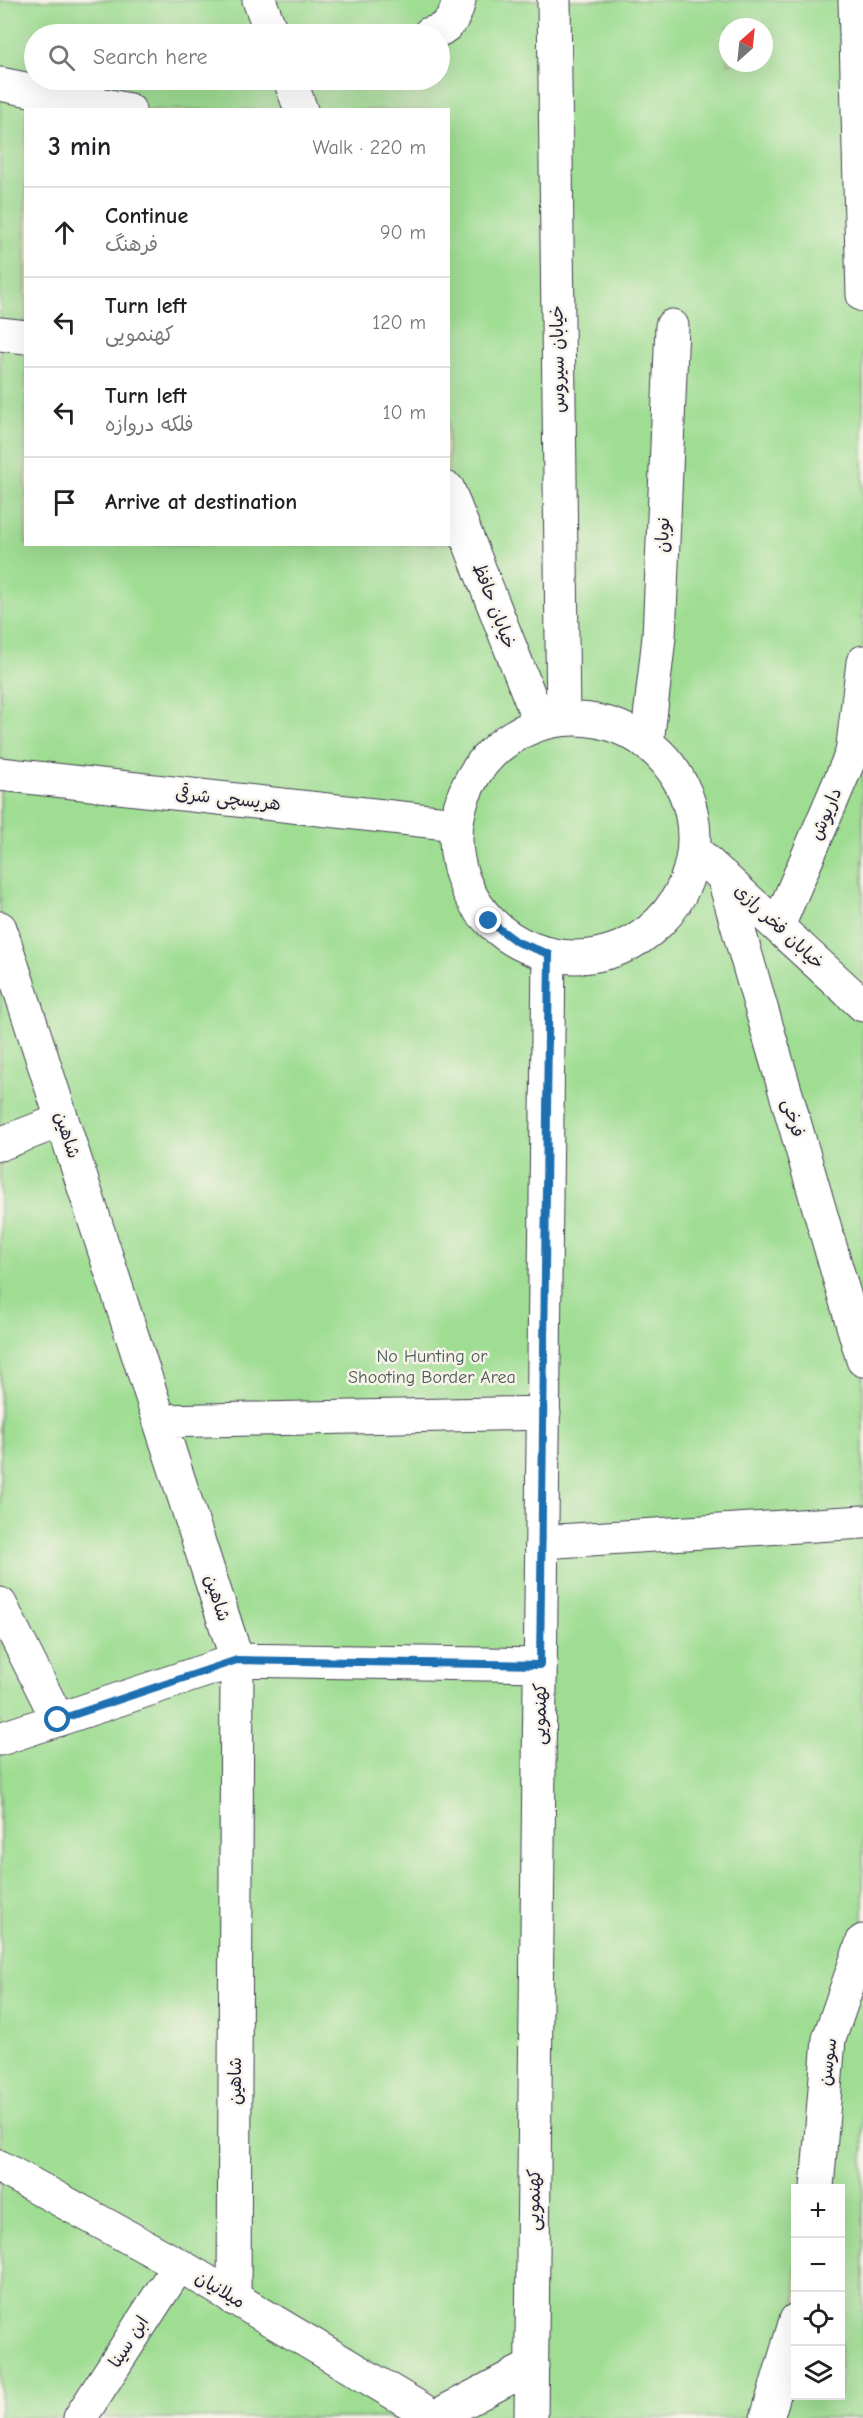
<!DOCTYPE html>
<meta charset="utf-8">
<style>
:root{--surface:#fff;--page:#f6f6f6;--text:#202124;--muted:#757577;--line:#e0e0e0}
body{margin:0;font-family:"Comic Neue","Playpen Sans Arabic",sans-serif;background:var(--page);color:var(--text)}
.controls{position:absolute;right:18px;bottom:18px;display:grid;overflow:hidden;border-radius:0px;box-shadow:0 6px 24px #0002}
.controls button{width:54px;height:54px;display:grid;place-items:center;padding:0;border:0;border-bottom:2px solid var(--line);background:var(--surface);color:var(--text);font:30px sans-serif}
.compass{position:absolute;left:719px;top:18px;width:54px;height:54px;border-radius:50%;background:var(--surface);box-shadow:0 6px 24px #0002;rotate:27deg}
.stop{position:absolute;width:18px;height:18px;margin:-14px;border:4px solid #1f6fb2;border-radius:50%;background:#fff}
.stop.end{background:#1f6fb2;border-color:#fff;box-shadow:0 2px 6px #0008}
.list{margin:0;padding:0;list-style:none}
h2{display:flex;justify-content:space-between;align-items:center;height:78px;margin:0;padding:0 24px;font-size:26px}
h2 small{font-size:20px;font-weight:400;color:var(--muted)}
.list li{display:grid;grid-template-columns:39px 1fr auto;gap:18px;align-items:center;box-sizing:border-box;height:90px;padding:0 24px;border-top:2px solid var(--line)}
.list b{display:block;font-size:22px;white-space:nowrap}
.list p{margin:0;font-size:20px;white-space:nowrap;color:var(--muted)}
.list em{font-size:20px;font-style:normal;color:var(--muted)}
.icon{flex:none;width:33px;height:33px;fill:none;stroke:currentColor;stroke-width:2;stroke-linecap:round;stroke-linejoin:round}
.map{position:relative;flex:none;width:863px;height:2418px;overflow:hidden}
.search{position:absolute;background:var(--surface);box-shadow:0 6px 24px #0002;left:24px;top:24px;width:426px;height:66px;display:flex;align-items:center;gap:15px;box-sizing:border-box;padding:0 21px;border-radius:33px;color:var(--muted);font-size:22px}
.panel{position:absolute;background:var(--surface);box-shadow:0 6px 24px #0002;left:24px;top:108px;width:426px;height:438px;border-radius:0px}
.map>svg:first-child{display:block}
.park{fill:#9edd92;stroke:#608066;stroke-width:1.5;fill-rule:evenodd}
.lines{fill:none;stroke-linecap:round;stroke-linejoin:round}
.minor-casing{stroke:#413e4f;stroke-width:35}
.major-casing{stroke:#413e4f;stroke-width:35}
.minor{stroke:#fff;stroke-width:33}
.major{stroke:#fff;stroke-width:33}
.route{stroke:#1f6fb2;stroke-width:8}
.labels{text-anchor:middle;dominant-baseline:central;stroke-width:5;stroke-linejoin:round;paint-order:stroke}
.street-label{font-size:18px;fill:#22223b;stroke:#f7f3e8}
.park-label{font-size:18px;fill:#475a55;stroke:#f7f3e8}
</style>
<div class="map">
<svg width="863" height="2418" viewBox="0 0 863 2418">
<rect width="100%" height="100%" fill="#f7f3e8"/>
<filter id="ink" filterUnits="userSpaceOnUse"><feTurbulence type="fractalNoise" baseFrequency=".0167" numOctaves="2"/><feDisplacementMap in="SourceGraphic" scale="12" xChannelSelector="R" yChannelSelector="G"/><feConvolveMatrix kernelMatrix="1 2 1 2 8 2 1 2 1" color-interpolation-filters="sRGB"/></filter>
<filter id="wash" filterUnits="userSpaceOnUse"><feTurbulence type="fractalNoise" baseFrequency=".008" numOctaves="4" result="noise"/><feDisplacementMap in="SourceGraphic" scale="24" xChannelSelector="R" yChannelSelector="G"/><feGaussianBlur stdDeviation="1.35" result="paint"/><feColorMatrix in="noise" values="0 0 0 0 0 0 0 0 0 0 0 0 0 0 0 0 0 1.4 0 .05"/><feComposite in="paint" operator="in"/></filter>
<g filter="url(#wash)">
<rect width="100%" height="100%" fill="#f3dcbe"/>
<path class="park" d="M0,0H863V2418H0ZM728,27H764V63H728ZM34,34H440V80H34ZM26,110H448V544H26ZM796,2188H840V2396H796Z"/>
</g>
<g filter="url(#ink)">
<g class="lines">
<g class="minor-casing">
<path id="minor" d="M554,0L563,719
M855,0L863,295
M429,34C448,29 455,19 459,0
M0,84L129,110
M0,334L26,337
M647,744L659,637L672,326
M723,876L863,1360
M778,926L852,753L863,662
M0,928L237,1660L234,2299
M0,1144L62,1120
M160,1421L544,1413
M542,1542L863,1522
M0,1604L58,1720
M0,1739L237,1660L540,1665
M0,2167L179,2265L436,2418
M817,2188L829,2039L863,1941
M80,2418L179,2265
M433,2418L532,2366
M531,2418L549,954
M767,2418L796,2320"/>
</g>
<g class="major-casing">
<path id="major" d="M259,0L272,34
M290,80L301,110
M448,489L540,723
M456 838a119 119 0 1 1 238 0a119 119 0 1 1-238 0Z
M0,774L456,824
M694,850L863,1005"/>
</g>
<use href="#minor" class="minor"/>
<use href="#major" class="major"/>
</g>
</g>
<g class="lines" filter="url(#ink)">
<path class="route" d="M58,1720L237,1660L540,1665L549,954L517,942L489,921"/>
</g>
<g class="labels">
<g class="street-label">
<text transform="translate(558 359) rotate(-91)">خیابان سیروس</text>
<text transform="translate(663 535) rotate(-88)">نوبان</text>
<text transform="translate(494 606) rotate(69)">خیابان حافظ</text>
<text transform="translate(228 799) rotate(6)">هریسچی شرقی</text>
<text transform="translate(826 814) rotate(-67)">داریوش</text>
<text transform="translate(779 927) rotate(43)">خیابان فخر رازی</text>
<text transform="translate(793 1118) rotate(74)">فرخی</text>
<text transform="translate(67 1135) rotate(72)">شاهین</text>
<text transform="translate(217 1598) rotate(72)">شاهین</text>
<text transform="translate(540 1714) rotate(-89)">کهنمویی</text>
<text transform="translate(828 2062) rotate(-83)">سوسن</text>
<text transform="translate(235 2081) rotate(-90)">شاهین</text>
<text transform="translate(534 2200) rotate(-89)">کهنمویی</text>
<text transform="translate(220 2290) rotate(31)">میلانیان</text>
<text transform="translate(129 2342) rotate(-57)">ابن سینا</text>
</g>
<g class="park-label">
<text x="432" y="1356">No Hunting or<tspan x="432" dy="21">Shooting Border Area</tspan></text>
</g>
</g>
</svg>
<div class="controls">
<button>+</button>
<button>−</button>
<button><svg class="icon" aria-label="locate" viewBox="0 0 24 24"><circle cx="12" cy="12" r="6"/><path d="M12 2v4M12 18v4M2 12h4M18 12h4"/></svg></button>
<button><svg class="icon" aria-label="layers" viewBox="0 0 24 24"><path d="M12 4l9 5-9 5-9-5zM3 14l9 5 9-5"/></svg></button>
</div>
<svg class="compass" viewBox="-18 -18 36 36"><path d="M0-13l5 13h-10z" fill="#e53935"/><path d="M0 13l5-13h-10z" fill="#757577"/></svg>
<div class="stop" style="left:58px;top:1720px"></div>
<div class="stop end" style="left:489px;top:921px"></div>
<div class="search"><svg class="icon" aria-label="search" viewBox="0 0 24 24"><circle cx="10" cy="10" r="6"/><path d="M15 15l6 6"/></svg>Search here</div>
<section class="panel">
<h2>3 min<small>Walk · 220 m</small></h2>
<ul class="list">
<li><svg class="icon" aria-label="ahead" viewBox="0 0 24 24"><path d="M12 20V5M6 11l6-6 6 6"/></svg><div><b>Continue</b><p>فرهنگ</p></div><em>90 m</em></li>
<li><svg class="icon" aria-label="left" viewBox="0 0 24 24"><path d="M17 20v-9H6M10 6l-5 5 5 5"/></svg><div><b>Turn left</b><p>کهنمویی</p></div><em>120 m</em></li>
<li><svg class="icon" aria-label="left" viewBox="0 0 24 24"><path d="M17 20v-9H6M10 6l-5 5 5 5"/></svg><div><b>Turn left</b><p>فلکه دروازه</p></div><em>10 m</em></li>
<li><svg class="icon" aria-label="arrive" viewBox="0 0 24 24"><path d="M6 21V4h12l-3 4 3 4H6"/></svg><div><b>Arrive at destination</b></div></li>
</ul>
</section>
</div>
